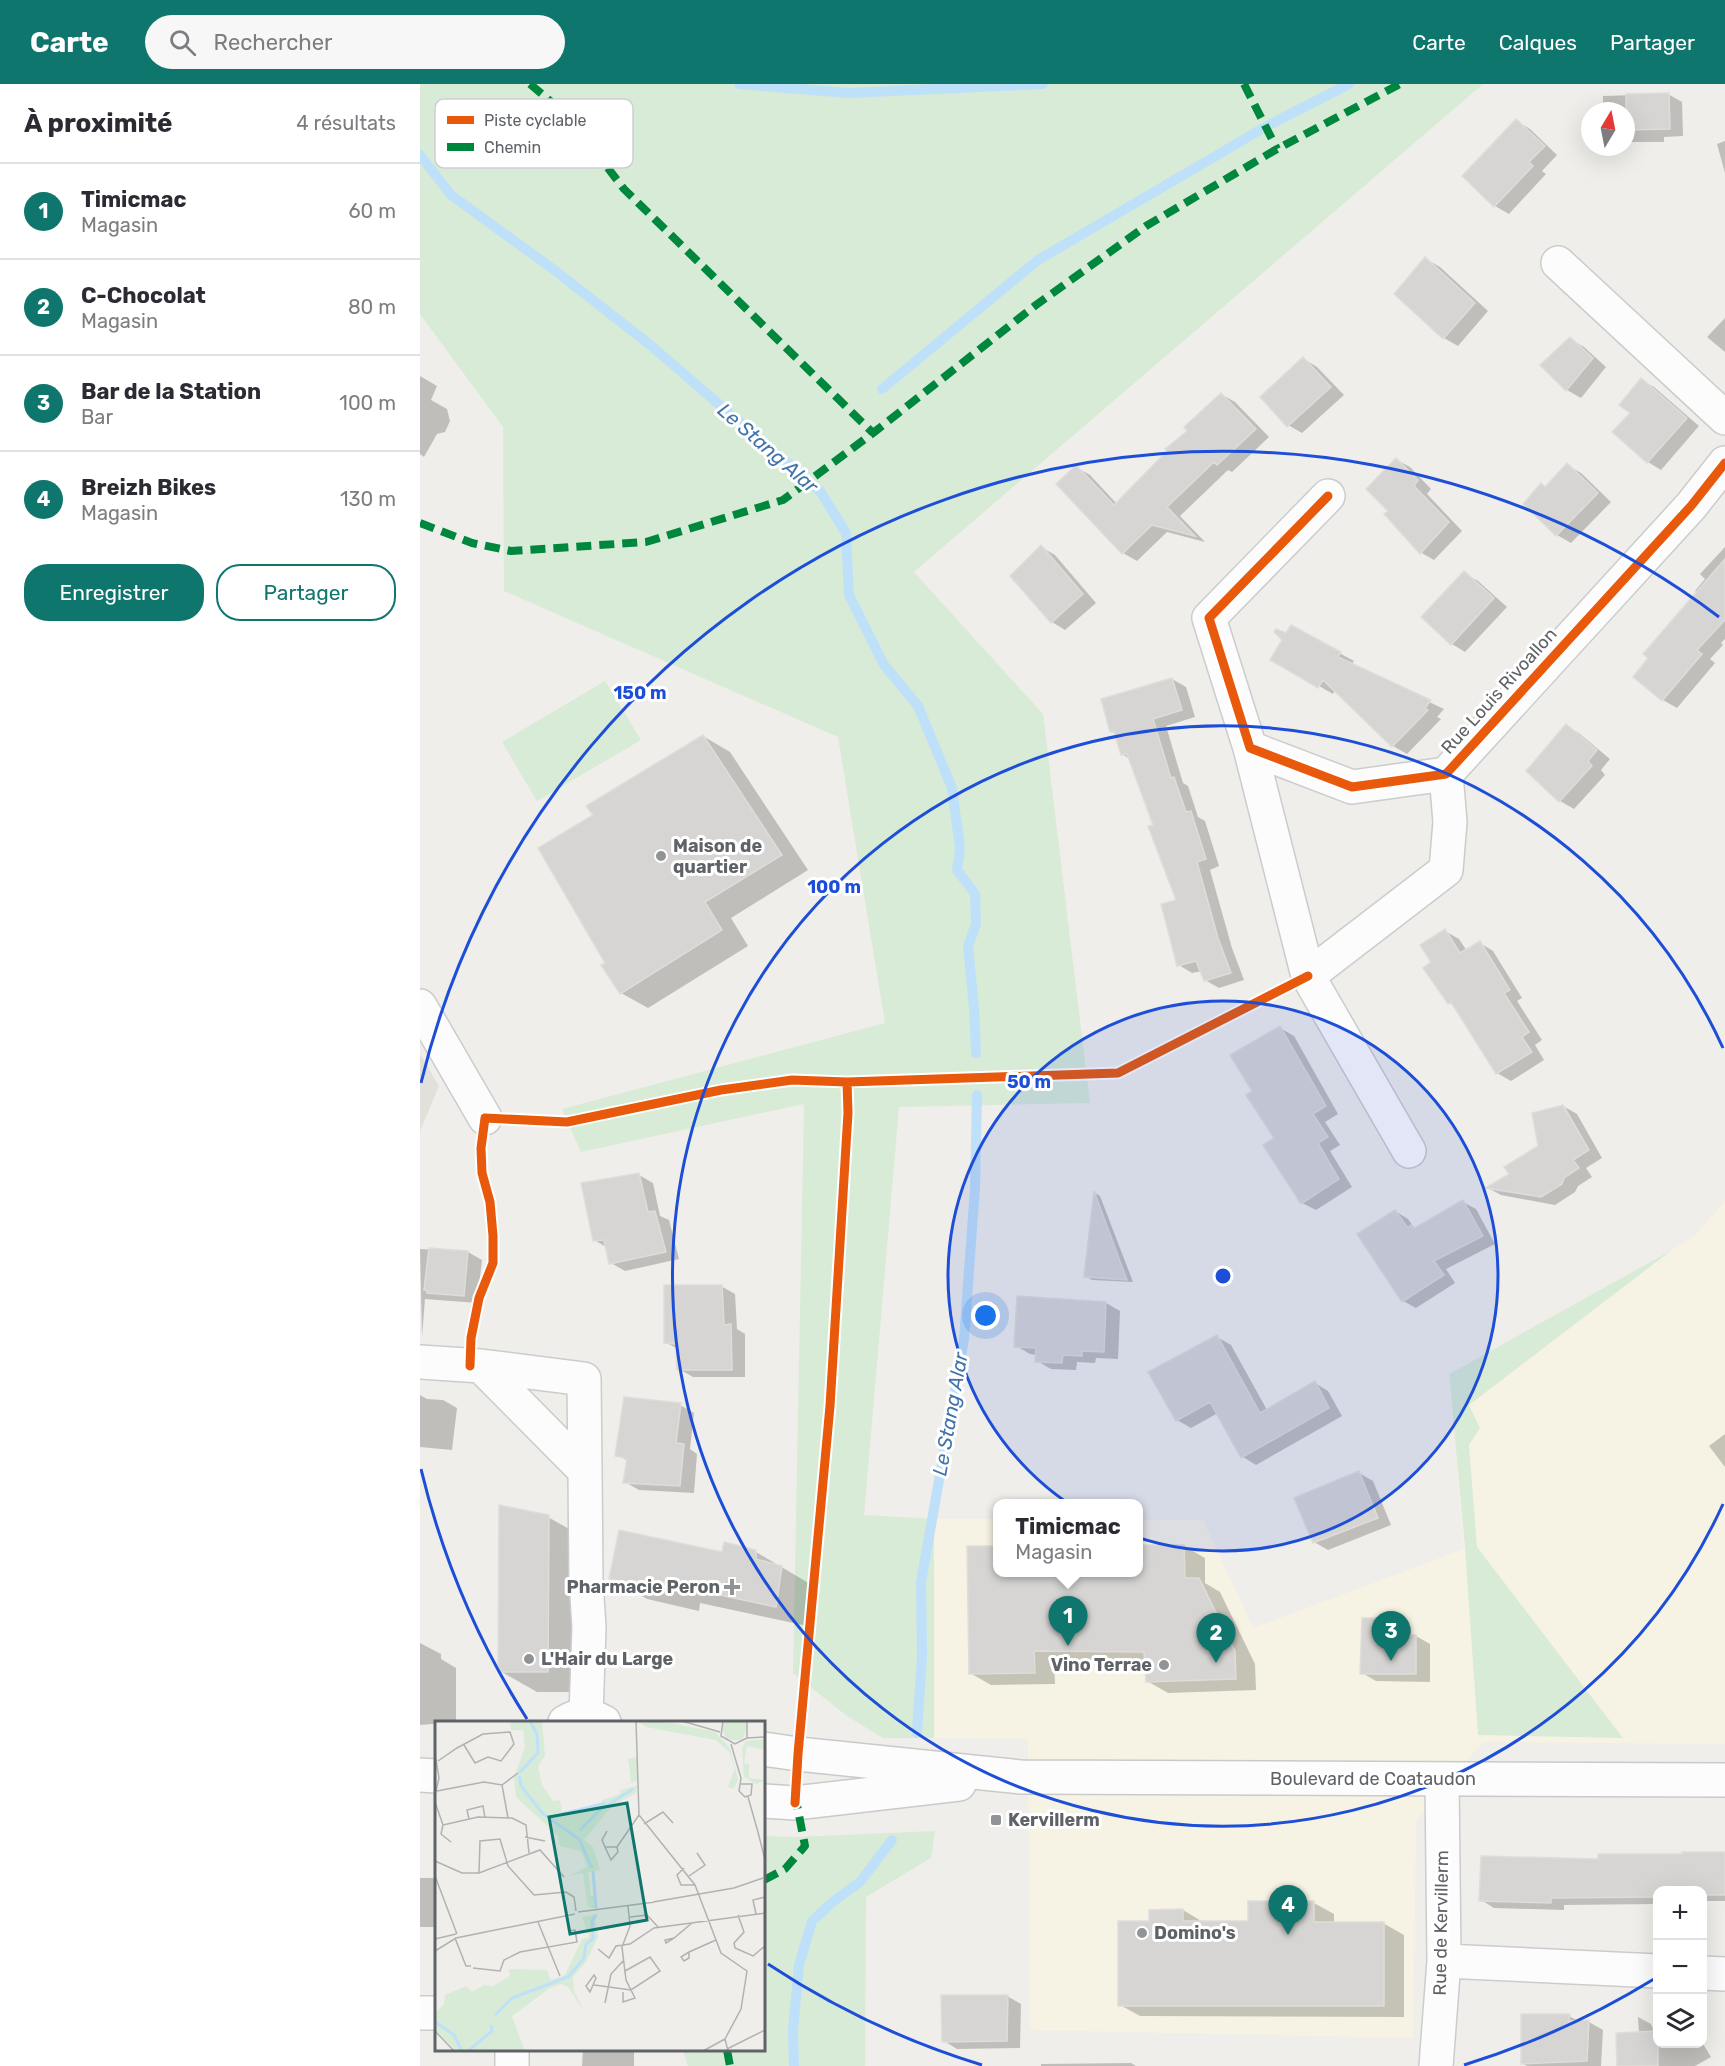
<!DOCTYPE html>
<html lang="fr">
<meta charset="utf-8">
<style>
:root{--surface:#fff;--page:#f7f7f7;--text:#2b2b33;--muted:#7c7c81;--line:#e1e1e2;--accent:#0f766e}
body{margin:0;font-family:Rubik,sans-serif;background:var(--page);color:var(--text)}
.controls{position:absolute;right:18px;bottom:18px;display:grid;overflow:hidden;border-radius:12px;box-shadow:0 6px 24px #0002}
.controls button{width:54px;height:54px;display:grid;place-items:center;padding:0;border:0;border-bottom:2px solid var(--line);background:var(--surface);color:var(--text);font:30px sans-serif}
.compass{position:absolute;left:1161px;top:18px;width:54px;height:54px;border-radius:50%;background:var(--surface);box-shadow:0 6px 24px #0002;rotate:10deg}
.you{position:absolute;left:566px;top:1232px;width:21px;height:21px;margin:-15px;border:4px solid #fff;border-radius:50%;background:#1a73e8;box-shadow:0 0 0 9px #1a73e833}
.badge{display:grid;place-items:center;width:39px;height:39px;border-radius:50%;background:var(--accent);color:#fff;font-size:20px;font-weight:700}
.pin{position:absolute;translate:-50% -50px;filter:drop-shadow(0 2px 3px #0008)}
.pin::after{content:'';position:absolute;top:32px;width:21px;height:18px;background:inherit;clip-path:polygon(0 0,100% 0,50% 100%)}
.popup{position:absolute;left:573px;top:1415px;width:150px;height:78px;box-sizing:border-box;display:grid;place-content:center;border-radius:12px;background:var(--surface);filter:drop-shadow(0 2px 4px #0005);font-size:20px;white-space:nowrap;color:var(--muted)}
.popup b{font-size:22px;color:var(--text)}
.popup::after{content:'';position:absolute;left:50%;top:100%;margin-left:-12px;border:12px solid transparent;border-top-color:var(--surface)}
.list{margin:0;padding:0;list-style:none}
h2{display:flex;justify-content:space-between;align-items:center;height:78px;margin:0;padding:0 24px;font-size:26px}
h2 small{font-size:20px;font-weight:400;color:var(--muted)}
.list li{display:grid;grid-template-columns:39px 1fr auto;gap:18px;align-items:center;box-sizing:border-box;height:96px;padding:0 24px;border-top:2px solid var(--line)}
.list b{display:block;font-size:22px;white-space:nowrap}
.list p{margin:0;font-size:20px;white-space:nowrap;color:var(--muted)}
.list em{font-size:20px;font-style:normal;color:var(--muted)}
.actions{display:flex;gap:12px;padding:18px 24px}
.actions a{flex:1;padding:14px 0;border:2px solid var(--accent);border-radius:24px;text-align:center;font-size:21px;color:var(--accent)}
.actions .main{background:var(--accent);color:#fff}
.icon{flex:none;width:33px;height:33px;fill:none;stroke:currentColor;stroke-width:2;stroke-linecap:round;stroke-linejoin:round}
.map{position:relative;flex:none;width:1305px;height:1982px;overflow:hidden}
header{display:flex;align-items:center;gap:36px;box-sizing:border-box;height:84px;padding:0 30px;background:var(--accent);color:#fff}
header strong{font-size:28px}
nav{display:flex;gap:33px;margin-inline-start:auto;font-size:21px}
.search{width:420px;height:54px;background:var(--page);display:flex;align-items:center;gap:15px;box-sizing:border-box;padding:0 21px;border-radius:33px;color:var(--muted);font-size:22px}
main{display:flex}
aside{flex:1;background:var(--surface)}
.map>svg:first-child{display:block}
.commercial{fill:#f7f3e4}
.education{fill:#e2e0da}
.green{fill:#d8ebd6}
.shadow{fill:#0003}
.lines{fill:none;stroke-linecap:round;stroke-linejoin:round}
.stream{stroke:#bfe0f9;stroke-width:10}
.building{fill:#d6d5d3;stroke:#deddd9;stroke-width:1.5}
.street-casing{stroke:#cbcccc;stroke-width:36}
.secondary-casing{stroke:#cacacb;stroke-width:36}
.street{stroke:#fdfcfc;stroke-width:33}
.secondary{stroke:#fdfcfc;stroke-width:33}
.quiet{stroke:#00873e;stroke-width:8;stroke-dasharray:15 8;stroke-linecap:butt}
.cycleway-casing{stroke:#fff;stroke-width:13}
.cycleway{stroke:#e8590c;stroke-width:9}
.ring{fill:none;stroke:#1d4ed8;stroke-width:3}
.poi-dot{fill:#919496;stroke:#fff;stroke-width:2}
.labels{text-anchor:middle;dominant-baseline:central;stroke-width:6;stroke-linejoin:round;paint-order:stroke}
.street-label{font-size:18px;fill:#5f6368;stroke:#fff}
.poi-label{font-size:18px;font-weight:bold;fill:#5f6368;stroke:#fff;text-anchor:start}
.water-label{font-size:20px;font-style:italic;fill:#4174aa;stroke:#fff}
.inset-river{fill:none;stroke:#bfe0f9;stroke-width:3}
.inset-road{fill:none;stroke:#b1b2b2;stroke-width:1.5}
.view{fill:#0f766e;fill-opacity:0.15;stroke:#0f766e;stroke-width:3}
.inset-edge{fill:none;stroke:#5f6368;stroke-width:3}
.key{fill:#fff;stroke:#cfd0d2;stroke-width:1.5}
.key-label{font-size:16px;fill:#5f6368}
.centre{fill:#1d4ed8;stroke:#fff;stroke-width:3}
.ring-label{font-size:18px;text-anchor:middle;font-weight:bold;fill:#1d4ed8;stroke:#fff;stroke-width:6;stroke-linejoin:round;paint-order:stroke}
</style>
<header>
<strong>Carte</strong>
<div class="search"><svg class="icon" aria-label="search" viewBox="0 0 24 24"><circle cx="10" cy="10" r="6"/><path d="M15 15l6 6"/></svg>Rechercher</div>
<nav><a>Carte</a><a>Calques</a><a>Partager</a></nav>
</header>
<main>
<aside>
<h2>À proximité<small>4 résultats</small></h2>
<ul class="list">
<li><span class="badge">1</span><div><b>Timicmac</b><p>Magasin</p></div><em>60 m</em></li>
<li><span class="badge">2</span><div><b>C-Chocolat</b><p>Magasin</p></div><em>80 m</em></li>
<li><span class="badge">3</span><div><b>Bar de la Station</b><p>Bar</p></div><em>100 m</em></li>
<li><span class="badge">4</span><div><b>Breizh Bikes</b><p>Magasin</p></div><em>130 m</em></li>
</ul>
<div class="actions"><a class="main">Enregistrer</a><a>Partager</a></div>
</aside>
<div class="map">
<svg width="1305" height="1982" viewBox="0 0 1305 1982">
<rect width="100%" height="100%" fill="#efeeea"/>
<path class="commercial" d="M1305,1117V1660L1063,1658L996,1736L993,1954L610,1946L608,1655L514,1654V1435H577L578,1488H718L719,1436H783L833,1544L1044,1465L1029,1290L1252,1166L1273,1153Z"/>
<path class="education" d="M0,970L19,1002L0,1047Z"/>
<path class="green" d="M0,0H1063L494,488L623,630L670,1019L479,1023L444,1431L514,1435V1654H463L427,1632L373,1589L384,1020L161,1068L142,1025L465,939L418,653L84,507L83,343L0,230Z
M185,597L221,656L117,717L82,658Z
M1252,1166L1049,1321L1060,1344L1049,1361L1057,1463L1203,1654L1058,1651L1045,1464L1029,1290Z
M515,1747L511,1774L446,1813L445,1982H268L263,1966H344V1752L375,1753Z"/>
<path class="shadow" d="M1248,10L1262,18L1263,52L1244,53V58H1206V27H1183V12Z
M1096,37L1110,45L1137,71L1122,87L1126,90L1089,130L1075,122L1044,92Z
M1305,57V89L1297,60Z
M1006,175L1020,183L1068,227L1038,262L1024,254Z
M1305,234V268L1287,253Z
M1150,255L1164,263L1186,283L1161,314L1147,306L1122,281Z
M884,275L897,283L924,311L882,349L868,341Z
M0,292L17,302L11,316L27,325L30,337L25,348L17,350L4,373L0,370Z
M1221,296L1234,303L1279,342L1241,386L1228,378L1194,348L1212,329Z
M801,310L815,318L849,353L812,388L808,386L760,432L785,458L747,448L717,477L703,469L638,400L656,383L670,391L697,420L769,347Z
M977,376L990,383L1011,405L1007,410L1042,447L1014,476L1000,468L970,427Z
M1147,381L1161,389L1191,418L1151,459L1137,451Z
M621,463L635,471L676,519L645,546L632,538Z
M1305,463V555L1301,559L1303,561L1290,575L1295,579L1257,624L1243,616L1215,593L1278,509L1275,507L1285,495L1280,490Z
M1044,489L1058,497L1087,523L1045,568L1032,560Z
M871,543L934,577L931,581L1024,625L1017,633L1021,635L987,670L973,662L915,606L913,610L852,575Z
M752,595L766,603L775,633L746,642L763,699L768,702L778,733L785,737L799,782L790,786L812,864L824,896L799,904L785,896L782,887L772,889L759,881L758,817L735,742L710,675L702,670L696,650L692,647Z
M1147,642L1160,650L1190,675L1181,686L1185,691L1154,725L1140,717L1108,687Z
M283,652L310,668L388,786L311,834L328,862L228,924L201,909L187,879L175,731Z
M1025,847L1039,855L1047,867L1060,859L1073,867L1102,914L1097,917L1122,956L1115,961L1124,976L1091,997L1077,989L1036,923L1029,919L1013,879Z
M860,944L874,952L918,1030L905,1038L920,1061L910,1067L932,1103L896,1126L882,1119L834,1008Z
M1143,1022L1157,1030L1182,1074L1166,1084L1172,1093L1158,1102L1155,1108L1135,1121L1081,1111L1068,1104L1091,1091L1120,1063Z
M219,1091L233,1099L240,1132L249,1136L259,1175L205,1187L191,1179L188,1164L174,1156Z
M675,1109L680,1112L713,1198L672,1196L665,1192Z
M1043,1118L1056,1125L1075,1160L1026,1185L1035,1199L996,1224L983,1217L975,1127L988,1135L995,1145Z
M0,1165L48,1168L62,1176L57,1219L5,1215L2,1253Z
M301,1202L315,1210L317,1245L325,1250V1293H273L259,1285L258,1265L245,1258Z
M686,1219L700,1227L698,1275L676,1274L675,1279L657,1278L656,1286L631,1285L617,1277V1271L610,1270L596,1262Z
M797,1253L811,1261L847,1326L895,1299L908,1307L922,1332L836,1381L823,1373L798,1329L771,1344L757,1336Z
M0,1311L7,1315L23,1316L37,1324L32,1366L0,1363Z
M260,1321L274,1329L270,1365L277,1370L274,1409L219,1406L205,1398L208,1377L197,1371Z
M1305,1350V1383L1289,1362Z
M939,1389L953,1397L971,1441L908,1466L894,1458Z
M128,1433L165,1454V1608H117L80,1587Z
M764,1462L785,1474V1499L800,1508L835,1580L836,1606L748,1609L727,1597L726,1579L634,1578L635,1600L571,1601L550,1589L578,1488H718Z
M336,1468L397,1504L392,1543L280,1519L279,1527L227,1515L191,1494L304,1470Z
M977,1535L991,1543V1552H996L1010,1560V1598L956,1597L942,1589Z
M0,1559L21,1570V1575L36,1584V1638L0,1641Z
M1305,1769V1817H1282V1806H1238V1820L1144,1821V1826L1074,1824L1061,1816L1179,1777Z
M0,1794H16V1843H0Z
M894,1819L914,1830V1839H963L984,1851V1933L720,1932L700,1921L730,1838L763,1826L783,1838L829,1839Z
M587,1912L601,1920L600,1964L537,1965L524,1957Z
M1149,1932L1160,1938H1169L1183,1946L1181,1982H1107L1102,1979Z
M1218,1933L1231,1940L1233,1945L1238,1942V1960H1282V1958L1291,1973L1275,1982H1198L1219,1949Z
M163,1966H214V1982H162Z
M711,1979L716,1982H621V1980Z"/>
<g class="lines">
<path class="stream" d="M319,0L429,9L623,0
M0,71L31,111L133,185L229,260L400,407L426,449L429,511L464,581L498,622L532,704L540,764L537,786L555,810L556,840L548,862L554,924L556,969
M462,305L618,176L845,43L929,0
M497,1649L502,1572L501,1498L544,1255L555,1104L557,1011
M374,1982L373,1946L379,1881L392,1837L415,1816L440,1798L472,1756"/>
</g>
<path class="building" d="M1249,9L1250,45L1206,46V10Z
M1096,35L1125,62L1109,78L1113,82L1074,123L1042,92Z
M1005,173L1055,219L1023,255L974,210Z
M1150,253L1173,274L1146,307L1120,281Z
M883,273L911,303L867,343L840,313Z
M1221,294L1267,334L1227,379L1192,348L1210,329L1199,321Z
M801,309L836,345L797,381L794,378L747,423L775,452L732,441L702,470L636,400L656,381L694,421L747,367L745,365L767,347L764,343Z
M976,374L998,396L994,402L1029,438L1000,470L964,430L968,427L946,405Z
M1147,379L1178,409L1136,452L1103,420L1121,399L1125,403Z
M621,461L663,510L631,539L590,492Z
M1305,475V536L1277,566L1282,570L1242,617L1213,593L1228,574L1223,570Z
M1044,487L1074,514L1031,561L1001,533Z
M871,541L921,568L918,573L1011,616L1005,624L1008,626L972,663L903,596L898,604L850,576L862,556L854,548L856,545L866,549Z
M752,594L762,626L733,635L751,694L754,693L766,728L771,727L786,775L777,778L798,854L811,889L784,897L776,877L757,882L741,820L756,816L728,742L733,741L707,670L701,671L694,648H690L681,615Z
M1146,640L1177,666L1168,677L1172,682L1139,718L1106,687Z
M283,651L362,771L285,818L302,846L200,910L181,881L185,879L118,764L173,731L166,722Z
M1025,845L1040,869L1060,857L1090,906L1084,909L1109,948L1102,953L1112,968L1076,990L1031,918L1028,920L1003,884L1011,878L1000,861Z
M860,942L906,1022L893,1030L908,1053L898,1059L919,1095L881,1120L843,1061L854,1054L826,1011L832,1007L810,971Z
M1143,1021L1169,1066L1153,1076L1159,1084L1144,1094L1142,1100L1121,1113L1065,1104L1089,1090L1084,1083L1118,1062L1112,1029Z
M219,1089L228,1128L235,1127L246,1168L189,1180L184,1156L173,1157L161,1099Z
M674,1107L707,1196L664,1193Z
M1043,1116L1063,1152L1014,1177L1024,1191L982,1218L937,1150L975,1126L988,1144L991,1141L993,1145Z
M9,1164L48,1167L44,1212L7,1209V1206H4Z
M244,1201H302L304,1241L311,1240L312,1286H257L256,1260L244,1259Z
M597,1212L686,1218L684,1268L662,1267V1272L643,1271L642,1279L615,1278L616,1264L594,1263Z
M797,1251L840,1329L895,1297L909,1324L821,1374L790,1318L756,1337L728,1288Z
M204,1313L261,1319L256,1359L264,1360L260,1402L203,1399L207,1374L195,1372Z
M939,1387L958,1434L893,1459L874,1414Z
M79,1421L129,1431L128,1588H78Z
M199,1446L302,1468L304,1458L336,1466V1475L362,1482L356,1523L244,1499L243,1507L189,1495Z
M718,1461H764L765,1494H779L815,1567L816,1595L726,1598L724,1568L614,1567L615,1589L549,1590L547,1462H578V1488H718Z
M942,1534H978V1550L996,1551V1590H940Z
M1262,1768H1305V1811H1282V1806H1238V1811H1233V1813L1131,1814V1819L1059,1817L1061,1772L1178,1775V1770H1262Z
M828,1817H894V1838H964V1922H698V1837H729V1826L763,1825V1837H828Z
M521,1911H588L587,1957L522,1958Z
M1101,1930H1150L1149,1937L1169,1936L1167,1977L1101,1980Z
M1238,1947V1982H1197L1196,1949Z"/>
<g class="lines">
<g class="street-casing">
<path id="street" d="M1138,179L1305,334
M908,412L789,534L830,664L932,703L1026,690L1271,422L1305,379
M830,664L888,892L1026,786L1030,738L1026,690
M888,892L989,1067
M0,922L65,1034
M0,1278L61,1282L165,1387L166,1497L169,1543L166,1632
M61,1282L164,1295L165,1387
M1024,1877L1238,1887
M1282,1889L1305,1890
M0,1929H16
M92,1966V1982
M1016,1982L1024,1877L1022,1696"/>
</g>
<g class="secondary-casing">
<path id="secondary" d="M145,1638C158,1630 171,1631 184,1638
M344,1665L378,1670L601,1693L1305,1696
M0,1691L16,1692
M344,1717L375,1719L539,1700"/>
</g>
<use href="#street" class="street"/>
<use href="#secondary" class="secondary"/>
<path class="quiet" d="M110,0L148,32L204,105L453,349
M824,0L857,65
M0,439L52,459L91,467L226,458L363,416L453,349L616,221L726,142L857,65L980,0
M344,1796L365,1785L385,1762L376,1716
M307,1966L310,1982"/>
<g class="cycleway-casing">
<path id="cycleway" d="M908,412L789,534L830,664L932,703L1026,690L1271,422L1305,379
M50,1282L51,1254L59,1214L73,1179V1152L70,1118L62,1089L61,1064L65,1034L147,1038L301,1006L372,996L427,998L698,989L888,892
M375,1719L378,1670L410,1322L428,1029L427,998"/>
</g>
<use href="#cycleway" class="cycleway"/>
</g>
<circle cx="803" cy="1192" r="275" fill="#1d4ed8" fill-opacity=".12"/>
<g class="ring">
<circle cx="803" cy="1192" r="275"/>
<path d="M1303 1420A550 550 0 1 1 1303 964"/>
<path d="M1234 1895A825 825 0 0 1 1044 1981M562 1981A825 825 0 0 1 348 1880M107 1635A825 825 0 0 1 1 1385M1 999A825 825 0 0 1 1299 533"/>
</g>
<g class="poi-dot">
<circle cx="241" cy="772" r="6"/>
<path d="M309 1494h6v6h6v6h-6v6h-6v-6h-6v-6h6z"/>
<circle cx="109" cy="1575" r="6"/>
<circle cx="744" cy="1581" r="6"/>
<rect x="570" y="1730" width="12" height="12" rx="3"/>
<circle cx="722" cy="1849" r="6"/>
</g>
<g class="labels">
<g class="street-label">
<text transform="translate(1079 607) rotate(-48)">Rue Louis Rivoallon</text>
<text x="953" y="1695">Boulevard de Coataudon</text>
<text transform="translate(1021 1839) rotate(-89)">Rue de Kervillerm</text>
</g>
<g class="poi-label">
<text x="253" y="762">Maison de<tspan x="253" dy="21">quartier</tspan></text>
<text x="300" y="1503" text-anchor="end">Pharmacie Peron</text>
<text x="121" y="1575">L'Hair du Large</text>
<text x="732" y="1581" text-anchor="end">Vino Terrae</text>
<text x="588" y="1736">Kervillerm</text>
<text x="734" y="1849">Domino's</text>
</g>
<g class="water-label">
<text transform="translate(348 364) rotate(41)">Le Stang Alar</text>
<text transform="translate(530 1330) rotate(-80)">Le Stang Alar</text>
</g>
</g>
<g transform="translate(15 1637)">
<rect width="330" height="330" fill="#efeeea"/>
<path d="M75,0H107L110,35L103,45L107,64L118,80L125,79L127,91L167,84V79L185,73V69L202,65L201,72L177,85L149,119L158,126L165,149L153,151L156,175H160L162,188L153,186L148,152L134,155L152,146L146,130L125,125L123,115L81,76L79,57L90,26L88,9H76ZM227,0L280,11L295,27L303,58L299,68L293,66L300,47L295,32L281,19L211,6L205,2ZM290,0H310L313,5L307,20L291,18L287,6ZM330,18V29L312,25L309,42L314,43V57L330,59L321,63L309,56L307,27L311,20ZM202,36V60L183,66L196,61L193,38ZM163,193L160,198L163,216L151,241L138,256L139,270L149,291L134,267L126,263L115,267L77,295L90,330H21L0,309V292L9,283L10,274L31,265L37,271L49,264L58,265L75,255L74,248L112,249L116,259L130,254L147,218L154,216L147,196Z" fill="#d8ebd6"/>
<path class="inset-river" d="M84,52L103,32L102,13L95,0M84,55L86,65L108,93L144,118L157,147M127,93L171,82M145,109L165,89L198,68M158,150L161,187M60,294L77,277L133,256L149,237L151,223L158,218L157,200L161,194M0,301L19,314L27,330M33,330L57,310L56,304"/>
<path class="inset-road" d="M201,0L204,94L260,164L286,232L312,250L306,288L290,318L293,330M247,0L285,11M288,0L286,15L300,23L312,17V0M312,17L330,16M296,23L306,57L304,70L310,76L316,74L317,63H306M0,33L4,57L0,74M3,40L22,27L48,13L75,11L79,23L66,40L53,36L40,42L29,24M67,64L73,97M2,70L49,61L67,64L83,52M313,76L323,111M0,81L8,104L6,113L16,121M34,98L32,89L48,85L50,97M209,103L228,91L238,102M8,104L43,96L77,97L91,104L94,132M172,110L167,119L170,126H182L204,94M323,111L330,139M90,116L110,120M170,126L176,139L183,131L182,126M0,140L27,152H44L105,129L129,156M249,147L242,154L246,164H260M44,152L45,120L65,118L73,145L99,174L131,171L139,176L141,190M0,155L22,213M254,155L270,144L262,132M218,181L299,167L328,157M143,191L220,181M321,193L318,179L330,176M303,194L309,211L299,222L300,227L318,235L330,225M195,196L212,194L223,206M103,201L125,255M20,217L31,245H36M239,217L231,222L230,219L239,217L257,202M0,218L21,213M163,228L174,237L181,225L195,223L219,207L330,192M0,230L21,217L140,193M254,231V237L249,240L246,236L254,231L281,219M38,247L65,250L69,239L85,231L142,221L140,209L133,210M159,254L161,257L155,271L151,265ZM159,264L196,269L225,250L215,236L190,250M188,271V281L200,277L191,259L187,226L195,205L193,185M170,282L176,253L188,240M0,310L19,330M292,328L330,309M268,330L290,318"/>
<path class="view" d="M192,82L212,199L135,213L114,96Z"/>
<rect width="330" height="330" class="inset-edge"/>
</g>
<rect x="15" y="15" width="198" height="69" rx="9" class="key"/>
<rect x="27" y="32" width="27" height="8" fill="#e8590c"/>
<rect x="27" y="59" width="27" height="8" fill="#00873e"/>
<g class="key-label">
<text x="64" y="42">Piste cyclable</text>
<text x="64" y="69">Chemin</text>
</g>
<circle cx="803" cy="1192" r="9" class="centre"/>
<g class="ring-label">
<text x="220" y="615">150 m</text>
<text x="414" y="809">100 m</text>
<text x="609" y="1004">50 m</text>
</g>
</svg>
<div class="controls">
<button>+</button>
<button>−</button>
<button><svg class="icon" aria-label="layers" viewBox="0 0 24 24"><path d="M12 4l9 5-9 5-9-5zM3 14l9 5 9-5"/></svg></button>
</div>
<svg class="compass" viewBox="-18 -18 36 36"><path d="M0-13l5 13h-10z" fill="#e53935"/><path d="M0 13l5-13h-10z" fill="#7c7c81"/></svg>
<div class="you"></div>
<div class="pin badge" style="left:648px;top:1562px">1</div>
<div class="popup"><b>Timicmac</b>Magasin</div>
<div class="pin badge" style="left:796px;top:1579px">2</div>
<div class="pin badge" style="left:971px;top:1577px">3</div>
<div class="pin badge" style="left:868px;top:1851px">4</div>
</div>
</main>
